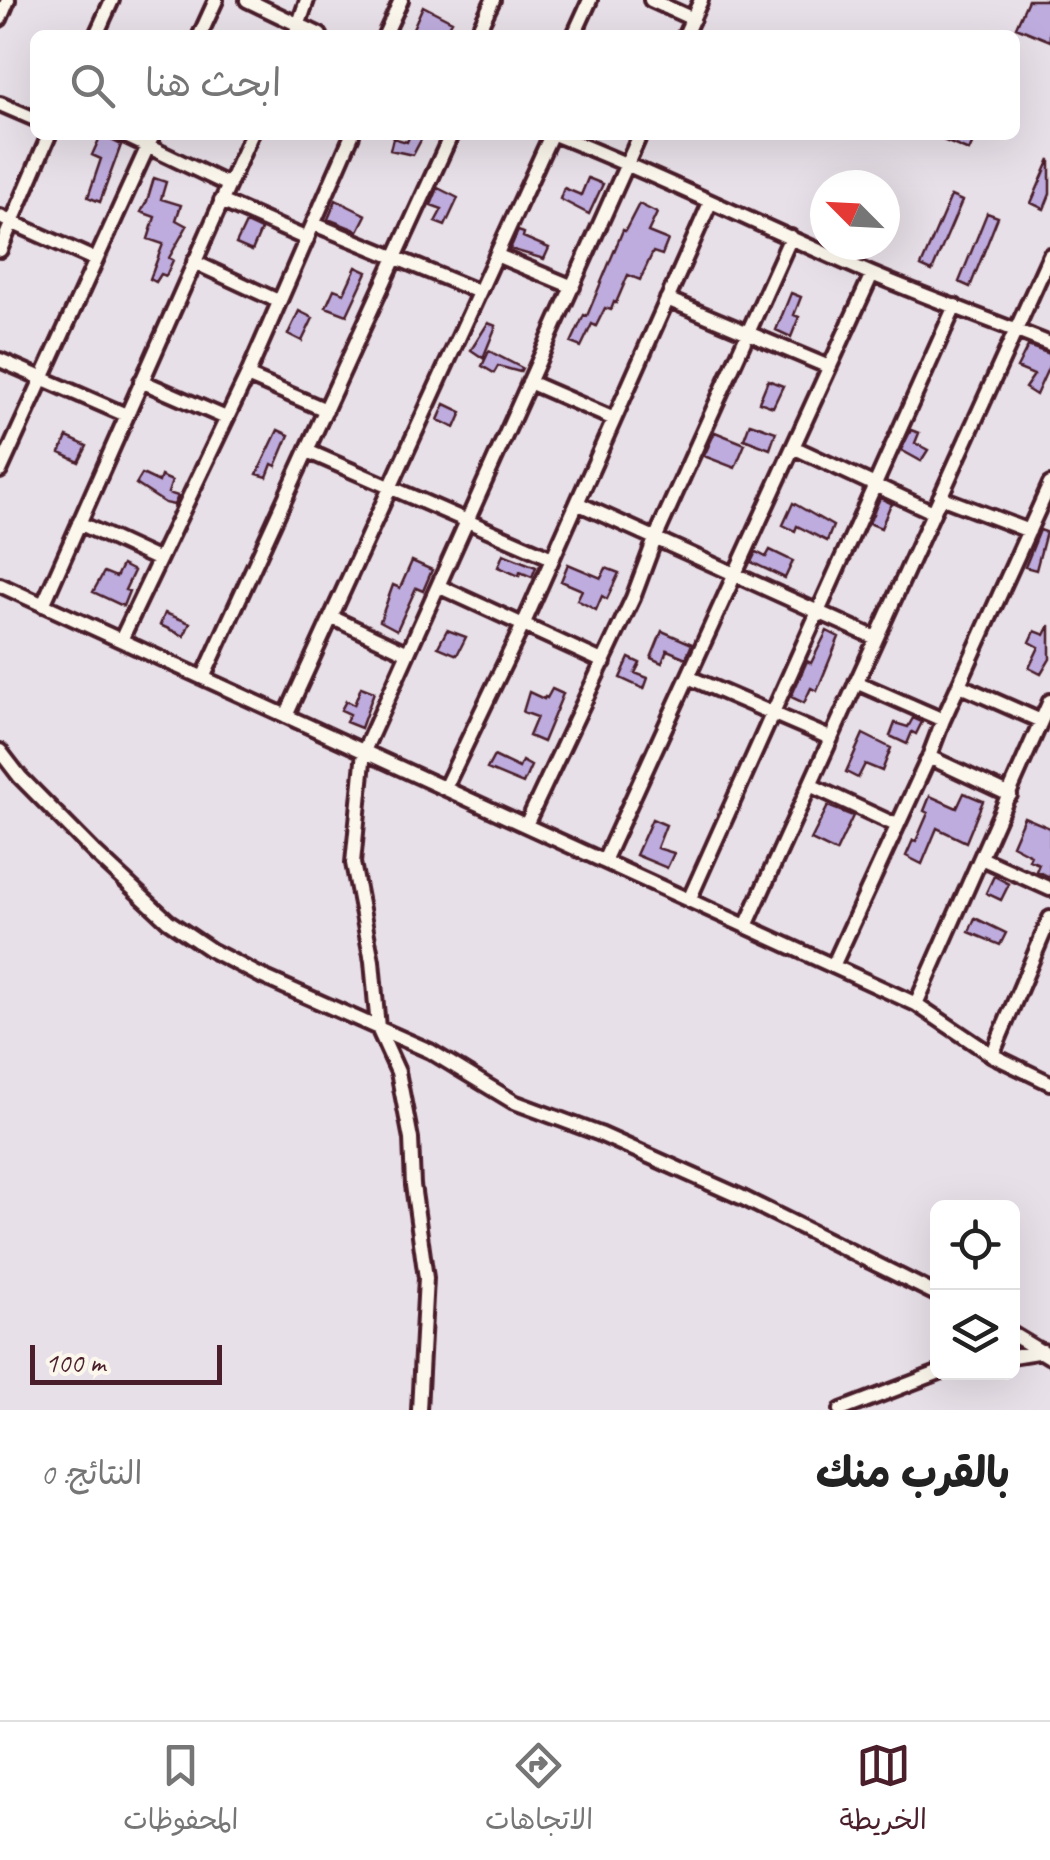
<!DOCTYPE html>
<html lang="ar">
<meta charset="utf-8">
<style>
:root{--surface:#fff;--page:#f6f6f6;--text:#222;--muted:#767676;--line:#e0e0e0;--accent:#4a1f2b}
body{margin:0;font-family:Caveat,"Playpen Sans Arabic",sans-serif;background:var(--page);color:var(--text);direction:rtl}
.controls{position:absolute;right:30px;bottom:30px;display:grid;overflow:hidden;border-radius:15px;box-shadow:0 10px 40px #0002}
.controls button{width:90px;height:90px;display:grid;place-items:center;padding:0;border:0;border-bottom:2px solid var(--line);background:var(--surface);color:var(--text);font:50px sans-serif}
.compass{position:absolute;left:810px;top:170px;width:90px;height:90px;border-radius:50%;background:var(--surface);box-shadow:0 10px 40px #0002;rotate:294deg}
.scale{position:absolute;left:30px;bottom:25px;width:192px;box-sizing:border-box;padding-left:10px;border:5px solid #4a1f2b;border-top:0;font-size:28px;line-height:35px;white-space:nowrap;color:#4a1f2b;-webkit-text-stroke:8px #fbf7ec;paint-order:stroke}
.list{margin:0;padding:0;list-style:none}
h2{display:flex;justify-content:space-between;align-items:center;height:130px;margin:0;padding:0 40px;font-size:42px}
h2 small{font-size:32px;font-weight:400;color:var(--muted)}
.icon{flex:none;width:55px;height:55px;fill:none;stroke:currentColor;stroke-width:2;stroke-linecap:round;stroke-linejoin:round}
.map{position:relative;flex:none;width:1050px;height:1410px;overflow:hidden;direction:ltr}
.search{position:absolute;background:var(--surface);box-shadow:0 10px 40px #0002;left:30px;right:30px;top:30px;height:110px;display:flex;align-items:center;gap:25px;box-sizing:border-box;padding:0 35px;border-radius:15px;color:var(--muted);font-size:38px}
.sheet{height:310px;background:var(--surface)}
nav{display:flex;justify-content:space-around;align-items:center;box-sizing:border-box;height:140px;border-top:2px solid var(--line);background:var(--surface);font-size:28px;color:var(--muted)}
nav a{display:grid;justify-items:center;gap:5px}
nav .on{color:var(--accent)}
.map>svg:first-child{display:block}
.building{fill:#bdacdd;stroke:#4a1f2b;stroke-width:2.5}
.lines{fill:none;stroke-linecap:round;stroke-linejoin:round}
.minor-casing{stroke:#4a1f2b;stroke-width:20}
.minor{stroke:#fbf7ec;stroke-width:12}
</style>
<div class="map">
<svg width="1050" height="1410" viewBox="0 0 1050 1410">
<rect width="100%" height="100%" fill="#e8e0e8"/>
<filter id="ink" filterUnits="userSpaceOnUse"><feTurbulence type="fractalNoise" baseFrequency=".01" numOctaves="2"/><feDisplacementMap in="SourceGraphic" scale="20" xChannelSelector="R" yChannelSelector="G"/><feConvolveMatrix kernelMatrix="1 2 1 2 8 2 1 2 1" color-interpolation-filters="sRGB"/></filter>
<g filter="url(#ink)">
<path class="building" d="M1028,0H1050V41L1016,27Z
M423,6L452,21L444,35H410Z
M101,135L121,145L100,202L88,197L101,159L92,155Z
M410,135L422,138L413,155L390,150L393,138L407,142Z
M931,135H976L969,151Z
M1050,159V194L1044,209L1031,203Z
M154,178L166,182L161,199L181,205L176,220L187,226L169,258L173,260L166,276L161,274L156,282L150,279L163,244L148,239L155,217L141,212L147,201Z
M588,178L603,184L589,214L560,199L564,188L581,195Z
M438,188L458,198L445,226L435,222L442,209L431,205Z
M951,196L962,201L932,271L921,266Z
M336,200L366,215L358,231L328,219Z
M639,204L657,213L648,232L668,240L662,255L653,252L640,280L628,275L616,303L614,302L611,310L605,308L596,326L592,324L581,347L571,343L584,315L587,316L623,230L625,231Z
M987,213L998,217L970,287L959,282Z
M246,223L261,230L252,251L236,244Z
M518,231L524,233L523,237L549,248L544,259L510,249Z
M356,267L367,272L347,315L326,307L334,289L344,293Z
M791,293L801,297L794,315L799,317L791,337L776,330Z
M299,311L313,318L302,341L288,334Z
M488,323L496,326L483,358L471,350Z
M1028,346L1050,354V364L1036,395L1025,388L1034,375L1017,368Z
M489,351L522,368L520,372L498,366L494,373L482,366Z
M768,380L783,386L773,407L759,402Z
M445,404L462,412L455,428L438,420Z
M750,423L776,432L770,449L744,439Z
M278,430L289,435L276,466L272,464L267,477L257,474Z
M911,430L919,433L915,443L928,450L921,461L901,450Z
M715,432L745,444L735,468L704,456Z
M67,437L87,446L79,462L60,453Z
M142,474L159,482L161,476L172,481L168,493L178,496L174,505L165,503L136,484Z
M880,498L893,504L890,506L881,528L869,523Z
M793,503L833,526L827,541L797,526L795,531L783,525Z
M1040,530L1046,532L1036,570L1025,567Z
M770,550L793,561L785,578L751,562L756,552L766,557Z
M503,554L536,567L532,577L520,572L519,576L498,567Z
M412,561L432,570L423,591L416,588L397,630L380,621L393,585L400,588Z
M568,564L601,578L606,568L619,573L607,599L602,596L596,610L577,600L582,590L561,581Z
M122,565L134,571L125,590L129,591L123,606L93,592L104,572L116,577Z
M165,613L190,623L184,636L160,625Z
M1050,625V659L1041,674L1029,668L1039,647L1030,642L1035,631L1045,635Z
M447,630L466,637L457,655L438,647Z
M662,631L692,644L686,658L667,650L662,663L651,658Z
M827,631L839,637L817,691L811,688L804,703L791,697L807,661L811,663Z
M629,658L640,663L635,673L648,678L644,689L620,678Z
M361,687L374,692L361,728L346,722L350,714L341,710L346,701L354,705Z
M552,689L563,694L543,742L529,736L537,717L523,712L529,692L544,699L545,697L547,698Z
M913,718L922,722L916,734L912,732L907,744L890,736L895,723L908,727Z
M863,734L891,748L882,771L865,764L858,778L846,772Z
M494,756L519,768L522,761L531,766L523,784L487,769Z
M964,793L983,801L966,842L937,828L922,864L906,856L913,840L916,841L928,813L924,811L930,796L957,808Z
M828,806L853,816L836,852L811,840Z
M1024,817L1050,828V877L1036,871L1039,864L1029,860L1031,855L1012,845Z
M652,819L666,825L657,848L674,853L667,868L636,855Z
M994,876L1009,884L1001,900L986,893Z
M975,918L1006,933L1000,945L969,932Z"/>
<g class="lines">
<g class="minor-casing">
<path id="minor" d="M247,0L320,35
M651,0L693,19
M0,19L8,0
M96,35L112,0
M200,35L216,0
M295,35L307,0
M385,35L401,0
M476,35L493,0
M574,35L590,0
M685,35L701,0
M0,104L35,119
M124,135L229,185
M556,135C663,177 766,229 872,274C931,299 991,320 1050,344
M221,201L307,239
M0,217L96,260
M314,224L479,292
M0,250L49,135
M496,255L573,287
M194,262L278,301
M667,299L829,367
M0,360L126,415
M247,376L326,410
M141,381L226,418
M529,382L614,419
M793,447L933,512
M307,451L552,558
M0,471L153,135
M940,497L1029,531
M577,503L876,638
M79,523L159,560
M0,585L916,1004L992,1055L1050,1083
M438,586L604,662
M43,605L251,135
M331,617L408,653
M121,640L247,376L352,135
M688,677L830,738
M203,678L451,135
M856,682L943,720
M959,685L1041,721
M286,716L551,135
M0,751L20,777L94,852L168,921L211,950L261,976L430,1051L514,1102L600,1134L741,1197L938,1295
M929,757L1010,795
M810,785L896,825
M445,788L523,625L710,203
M526,825L633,598L655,539L791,237
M981,858L1050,889
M604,861L872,274
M689,900L955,306
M746,926L1050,255
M833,966L929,757L943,720L1050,484
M916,1004L1050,701
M992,1055L1050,918
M1012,1334L1050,1357
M1012,1356L1043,1351
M419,1410L426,1278L413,1185L411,1139L398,1072L378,1028L372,961L353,863L364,751L640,135
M841,1410L940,1372"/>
</g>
<use href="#minor" class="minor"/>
</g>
</g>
</svg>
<div class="controls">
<button><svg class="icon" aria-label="locate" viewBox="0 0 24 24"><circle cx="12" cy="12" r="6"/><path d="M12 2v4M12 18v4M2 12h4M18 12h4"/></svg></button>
<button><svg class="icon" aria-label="layers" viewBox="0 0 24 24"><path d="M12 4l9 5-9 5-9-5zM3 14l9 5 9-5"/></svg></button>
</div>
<svg class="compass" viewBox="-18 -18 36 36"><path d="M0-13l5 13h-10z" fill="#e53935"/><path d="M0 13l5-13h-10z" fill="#767676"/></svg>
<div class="scale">100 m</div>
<div class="search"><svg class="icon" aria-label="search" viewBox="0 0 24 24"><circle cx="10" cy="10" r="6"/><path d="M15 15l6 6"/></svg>ابحث هنا</div>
</div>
<section class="sheet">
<h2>بالقرب منك<small>النتائج: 0</small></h2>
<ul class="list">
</ul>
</section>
<nav>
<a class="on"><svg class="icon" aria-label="map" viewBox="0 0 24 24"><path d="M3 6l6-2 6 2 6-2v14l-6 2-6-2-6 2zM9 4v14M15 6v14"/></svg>الخريطة</a>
<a><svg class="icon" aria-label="directions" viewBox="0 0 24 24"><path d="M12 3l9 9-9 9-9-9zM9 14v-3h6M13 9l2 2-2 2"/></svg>الاتجاهات</a>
<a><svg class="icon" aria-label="saved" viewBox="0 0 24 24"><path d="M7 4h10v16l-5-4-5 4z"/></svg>المحفوظات</a>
</nav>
